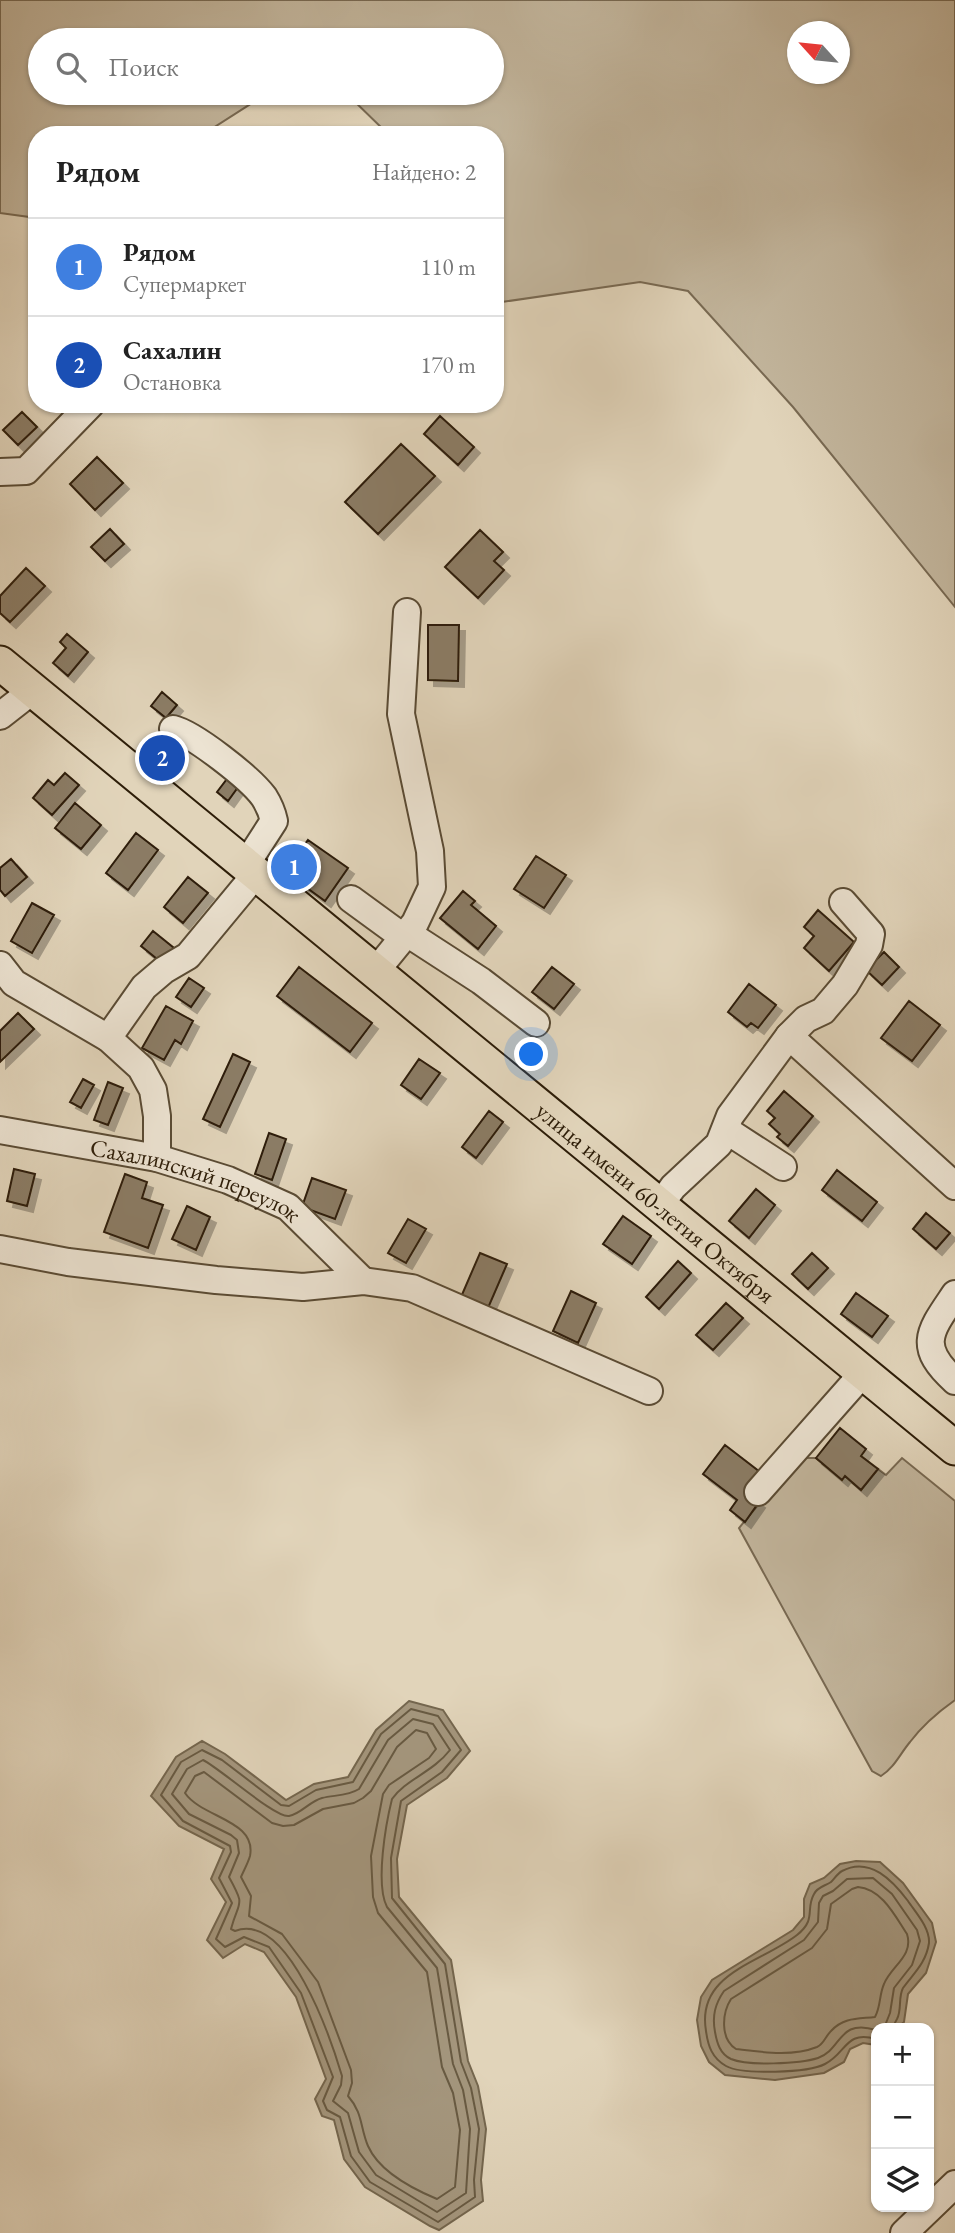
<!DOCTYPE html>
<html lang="ru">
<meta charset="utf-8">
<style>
:root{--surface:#fff;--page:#f6f6f6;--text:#222;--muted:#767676;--line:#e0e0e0;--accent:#8f2418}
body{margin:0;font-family:"EB Garamond",serif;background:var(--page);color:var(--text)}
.controls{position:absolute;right:21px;bottom:21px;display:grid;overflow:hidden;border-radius:14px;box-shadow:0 2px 5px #0004}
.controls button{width:63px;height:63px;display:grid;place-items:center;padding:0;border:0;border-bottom:2px solid var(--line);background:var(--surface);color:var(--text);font:35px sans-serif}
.compass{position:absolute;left:787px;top:21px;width:63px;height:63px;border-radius:50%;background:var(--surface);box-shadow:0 2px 5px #0004;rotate:297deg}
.you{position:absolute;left:532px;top:1055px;width:24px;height:24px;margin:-18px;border:5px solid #fff;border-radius:50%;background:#1a73e8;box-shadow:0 0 0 10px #1a73e833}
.badge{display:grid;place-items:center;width:46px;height:46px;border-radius:50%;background:var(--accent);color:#fff;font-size:23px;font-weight:700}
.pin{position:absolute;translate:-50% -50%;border:4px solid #fff;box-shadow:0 2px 7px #0006}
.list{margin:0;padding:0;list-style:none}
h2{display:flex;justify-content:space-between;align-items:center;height:91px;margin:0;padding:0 28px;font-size:30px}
h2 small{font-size:23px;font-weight:400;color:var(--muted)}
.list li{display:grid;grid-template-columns:46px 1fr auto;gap:21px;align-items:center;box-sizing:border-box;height:98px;padding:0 28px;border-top:2px solid var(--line)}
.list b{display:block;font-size:26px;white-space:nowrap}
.list p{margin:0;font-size:23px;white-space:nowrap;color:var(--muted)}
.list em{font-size:23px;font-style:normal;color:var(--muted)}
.icon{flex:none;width:38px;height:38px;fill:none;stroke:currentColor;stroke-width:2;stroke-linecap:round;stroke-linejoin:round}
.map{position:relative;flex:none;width:955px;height:2233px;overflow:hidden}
.search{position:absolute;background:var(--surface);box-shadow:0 2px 5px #0004;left:28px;top:28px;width:476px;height:77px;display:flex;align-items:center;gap:18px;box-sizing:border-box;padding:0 24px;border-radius:38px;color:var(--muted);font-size:26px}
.panel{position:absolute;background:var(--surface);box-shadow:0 2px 5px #0004;left:28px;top:126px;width:476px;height:287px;border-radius:28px}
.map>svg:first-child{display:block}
.green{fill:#c2b59c;stroke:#786952;stroke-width:2;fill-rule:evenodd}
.water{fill:#a4967d;stroke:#74664e;stroke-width:2}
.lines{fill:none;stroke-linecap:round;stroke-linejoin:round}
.shore{stroke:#685a42;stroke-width:2}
.building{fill:#8b7c65;stroke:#2d1d08;stroke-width:2;filter:url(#shadow)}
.minor-casing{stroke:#5a4b34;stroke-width:30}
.major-casing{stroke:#2d1d08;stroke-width:37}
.minor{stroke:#ece3d2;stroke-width:26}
.major{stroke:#e1d4ba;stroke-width:33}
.labels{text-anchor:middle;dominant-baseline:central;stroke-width:7;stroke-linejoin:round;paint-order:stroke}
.street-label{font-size:24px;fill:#2d1d08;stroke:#ece3d2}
</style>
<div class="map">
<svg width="955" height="2233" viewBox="0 0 955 2233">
<defs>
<filter id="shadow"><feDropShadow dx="6" dy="6" stdDeviation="0" flood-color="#0004"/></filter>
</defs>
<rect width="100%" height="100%" fill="#e1d4ba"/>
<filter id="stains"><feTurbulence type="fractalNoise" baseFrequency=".00286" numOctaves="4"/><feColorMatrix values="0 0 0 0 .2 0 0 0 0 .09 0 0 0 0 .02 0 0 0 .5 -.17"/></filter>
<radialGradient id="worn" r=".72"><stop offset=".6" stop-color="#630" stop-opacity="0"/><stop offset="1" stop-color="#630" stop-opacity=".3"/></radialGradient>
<path class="green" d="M0,0H955V607L793,407L688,291L640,282L495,303V135H389L348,95L263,96L202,135H37V218L0,213ZM797,32H839V74H797ZM492,40V93H40V40Z
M797,1458H816L842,1479L845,1476L861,1490L878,1469L886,1475L902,1458L955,1501V1700C938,1712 922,1726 910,1742C900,1754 894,1768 881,1776L872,1771L739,1528Z"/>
<path class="water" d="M409,1701L443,1710L470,1751L447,1778L407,1805L397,1859L399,1897L451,1960L468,2061L478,2086L486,2129L481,2180L483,2201L439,2230L430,2226L365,2187L344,2159L334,2120L322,2116L315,2099L326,2079L296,1997L264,1952L245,1944L223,1958L207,1940L226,1902L211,1879L224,1849L179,1826L151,1796L176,1757L202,1741L225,1754L286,1800L314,1784L348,1777L376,1730Z
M856,1861L880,1862L903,1883L932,1923L936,1942L926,1973L908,1994L904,2022L897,2028H876V2045L863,2043L850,2049L844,2062L824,2073L775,2080L725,2075L709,2062L701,2046L697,2020L701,1997L712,1980L793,1930L804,1917V1899L810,1884L824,1878L840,1864Z"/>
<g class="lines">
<path class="shore" d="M411,1709L438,1716L461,1750L442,1772L401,1801L391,1858L392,1898L445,1964L461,2062L471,2088L479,2129L474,2180L475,2197L438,2222L370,2182L351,2156L340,2117L327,2110L323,2101L333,2077L301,1993L269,1947L244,1937L225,1947L216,1939L232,1903L219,1878L231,1852L230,1846L183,1821L161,1795L181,1762L202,1750L222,1760L281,1805L289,1806L316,1790L353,1782L381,1734Z
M413,1719L433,1724L450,1750C433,1772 405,1780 392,1799C386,1823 375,1884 387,1907L437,1968L453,2064L463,2090L470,2129L466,2193L437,2212L376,2175L359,2152L348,2113L333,2101L341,2085L342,2076C331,2039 288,1911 235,1931L231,1929C239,1899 246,1908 229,1877L239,1853L237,1840L231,1835L189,1814L172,1794L187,1769L203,1760C221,1769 275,1818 289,1816C301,1814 310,1801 322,1798C334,1795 348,1796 359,1789L388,1740Z
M416,1730L427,1733L436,1749L429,1758L389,1785L383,1794L371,1856L373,1897L378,1913L427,1972L442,2067L453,2093L460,2130L455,2187L437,2199C413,2189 379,2171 368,2146C360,2127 363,2113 348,2096L352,2083L351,2070L318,1982L282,1934L249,1916L251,1896L241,1877C244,1870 248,1863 250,1856C257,1820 202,1818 185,1793L195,1776L204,1772L272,1823L283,1826L294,1825L323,1809L354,1803L363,1798L371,1791L397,1747Z
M858,1887C882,1889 895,1916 907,1934C914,1956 891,1966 884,1984C879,1995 881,2006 875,2017C859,2019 844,2017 831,2031C825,2037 824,2044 817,2047C792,2057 761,2052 736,2049C720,2039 722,2013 731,1999L812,1948L827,1929L831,1904L852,1889Z
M876,2030C838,2018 842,2050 818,2058C799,2064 748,2066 731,2059C720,2054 717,2043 715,2032C712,2016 715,2004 724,1991L804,1940L818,1922L819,1903L823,1896L833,1891L847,1879L873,1878L892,1894L917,1930L920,1941L912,1965L894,1988L890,2013L884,2028
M876,2039C845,2030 847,2053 825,2064C808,2073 742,2075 726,2066C712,2058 708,2046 706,2031C696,1973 761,1963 797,1935C817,1919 805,1910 814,1894C817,1887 825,1886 831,1882C834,1879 838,1873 842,1871C870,1856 893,1881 908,1901C916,1913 930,1928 929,1943C926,1963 914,1973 903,1988C898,1997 902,2010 897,2019C895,2022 894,2025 893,2028"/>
</g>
<path class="building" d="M22,412L37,427L18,445L3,430Z
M440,416L474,447L458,465L424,434Z
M401,444L435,476L378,534L345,502Z
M97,457L123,483L95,510L70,484Z
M110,529L124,544L105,561L91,547Z
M480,530L503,552L494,561L504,570L478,598L445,567Z
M26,568L45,586L10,622L0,613V596Z
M428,625H459L458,681L428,680Z
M67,634L88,652L68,676L53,663L66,648L60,642Z
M162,692L177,705L166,718L151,706Z
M65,773L79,785L52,815L33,798L48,780L54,785Z
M230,775L241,783L228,801L217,792Z
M75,803L101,825L81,849L55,828Z
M136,833L158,850L128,890L106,873Z
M308,840L348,868L325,901L285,872Z
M536,856L566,875L544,908L514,889Z
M11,859L27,877L5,896L0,890V868Z
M188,877L208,893L183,923L164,907Z
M463,891L475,901L471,905L496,926L478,949L440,918Z
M32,903L54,915L32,953L11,941Z
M818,910L854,942L829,971L804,948L814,936L804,927Z
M153,931L174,948L162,963L141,946Z
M884,952L899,967L882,985L866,970Z
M299,967L372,1023L350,1052L277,996Z
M552,967L574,984L554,1009L532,992Z
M189,978L204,988L191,1007L176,997Z
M749,984L776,1005L758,1028L751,1023L747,1027L728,1012Z
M909,1001L940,1025L912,1061L881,1038Z
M166,1006L193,1021L181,1044L175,1040L164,1060L142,1048Z
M18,1013L34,1029L0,1062V1031Z
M233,1054L250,1062L220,1127L203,1119Z
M419,1059L440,1073L421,1099L401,1085Z
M83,1079L94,1085L81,1108L70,1102Z
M108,1082L123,1088L108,1125L94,1120Z
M784,1091L813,1116L788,1146L777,1137L780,1134L769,1124L775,1118L767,1111Z
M489,1111L503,1122L476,1158L462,1147Z
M269,1133L286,1139L272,1180L255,1174Z
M14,1169L35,1174L27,1206L7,1201Z
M837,1170L877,1202L862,1221L822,1190Z
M125,1174L147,1182L142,1198L163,1205L148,1248L104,1232Z
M312,1178L346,1190L335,1219L302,1207Z
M756,1189L775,1205L749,1238L729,1221Z
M187,1206L210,1217L196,1250L172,1239Z
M926,1213L950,1233L936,1249L913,1229Z
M623,1216L651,1236L632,1264L603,1244Z
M408,1219L426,1229L406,1263L388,1253Z
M480,1253L507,1264L488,1308L461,1297Z
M812,1253L828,1268L808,1289L792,1274Z
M678,1261L691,1273L659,1309L646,1297Z
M571,1291L596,1303L578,1343L553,1331Z
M856,1293L888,1316L872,1337L841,1314Z
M726,1303L743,1318L713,1350L696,1335Z
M840,1428L866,1449L861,1456L878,1469L861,1490L845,1476L842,1480L816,1458Z
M725,1445L760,1472L745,1492L759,1502L745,1522L730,1510L737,1500L703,1474Z"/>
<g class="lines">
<g class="minor-casing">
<g id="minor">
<path d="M0,472L26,471L91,404"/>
<path d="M0,716L32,691"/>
<path d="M173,729C194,734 250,778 264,797C269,805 272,812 274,821L245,866"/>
<path d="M351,899L403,937"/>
<path d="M407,933L481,981L536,1023"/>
<path d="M0,965L14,983L108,1038L141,1068L153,1090L157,1116V1158"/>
<path d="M375,972L415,923L432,887L430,851L401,714L407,612"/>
<path d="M789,1036L806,1019L823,1011L845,985L869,945L871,934L843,902"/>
<path d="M108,1038L144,987L164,970L188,956L255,875"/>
<path id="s1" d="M0,1130L157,1158L228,1180L288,1207L363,1281"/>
<path d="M726,1130L783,1167"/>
<path d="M660,1205L673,1187L719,1144L730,1116L789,1036L955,1186"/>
<path d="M0,1249L68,1262L216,1280L303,1287L363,1281L412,1288L649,1391"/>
<path d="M955,1294C930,1331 916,1346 955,1381"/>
<path d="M758,1492L864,1372"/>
<path d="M904,2233L955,2184"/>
</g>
</g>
<g class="major-casing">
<g id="major">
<path id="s2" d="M0,663L955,1448"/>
</g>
</g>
<use href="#minor" class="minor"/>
<use href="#major" class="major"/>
</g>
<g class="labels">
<g class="street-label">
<text stroke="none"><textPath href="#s1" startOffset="203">Сахалинский переулок</textPath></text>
<text stroke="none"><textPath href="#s2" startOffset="849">улица имени 60-летия Октября</textPath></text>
</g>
</g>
<rect width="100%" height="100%" filter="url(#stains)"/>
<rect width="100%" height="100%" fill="url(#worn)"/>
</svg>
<div class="controls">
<button>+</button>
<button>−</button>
<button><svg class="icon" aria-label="layers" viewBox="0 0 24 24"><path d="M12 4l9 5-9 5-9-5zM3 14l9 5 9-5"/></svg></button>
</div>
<svg class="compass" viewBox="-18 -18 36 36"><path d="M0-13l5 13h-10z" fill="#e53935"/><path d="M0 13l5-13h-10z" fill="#767676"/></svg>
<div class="you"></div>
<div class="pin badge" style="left:294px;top:867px;background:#3f7fe0">1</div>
<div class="pin badge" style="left:162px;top:758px;background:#1a4fb4">2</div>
<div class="search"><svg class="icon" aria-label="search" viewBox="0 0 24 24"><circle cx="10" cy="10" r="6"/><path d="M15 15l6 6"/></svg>Поиск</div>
<section class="panel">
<h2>Рядом<small>Найдено: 2</small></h2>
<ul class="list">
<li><span class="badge" style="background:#3f7fe0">1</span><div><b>Рядом</b><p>Супермаркет</p></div><em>110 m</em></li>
<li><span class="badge" style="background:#1a4fb4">2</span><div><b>Сахалин</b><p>Остановка</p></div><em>170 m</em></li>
</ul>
</section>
</div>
